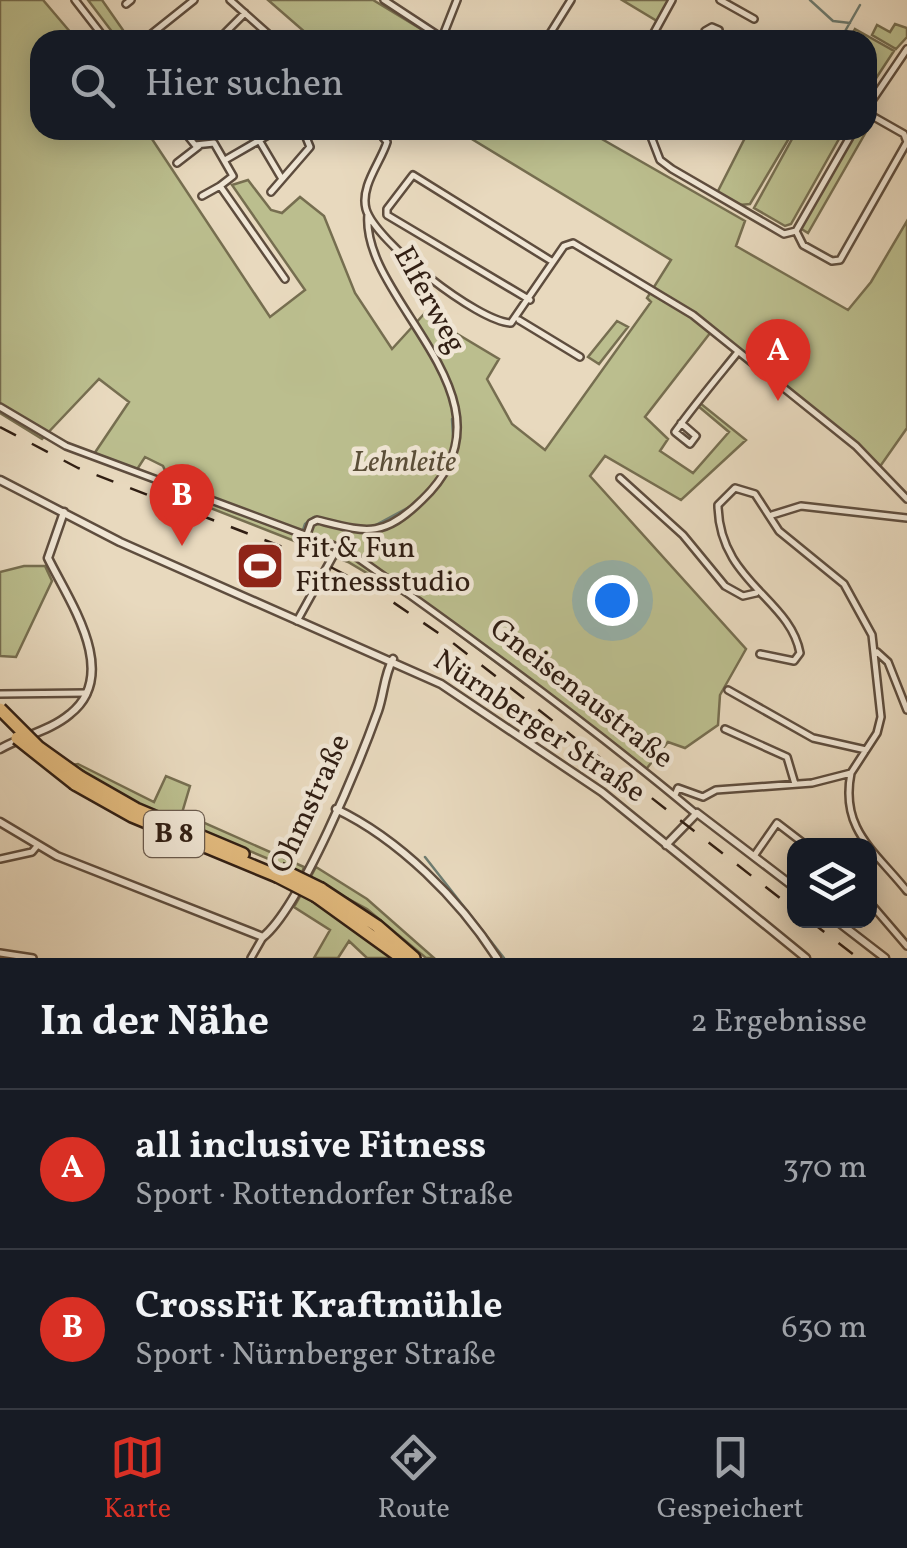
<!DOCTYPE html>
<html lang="de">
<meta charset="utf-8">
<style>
:root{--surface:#171b24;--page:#242831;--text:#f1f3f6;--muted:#9ea1a6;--line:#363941;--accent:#d93025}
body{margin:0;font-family:Vollkorn,serif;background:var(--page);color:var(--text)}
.controls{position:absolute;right:30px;bottom:30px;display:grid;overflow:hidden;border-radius:20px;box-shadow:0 5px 25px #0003}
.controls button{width:90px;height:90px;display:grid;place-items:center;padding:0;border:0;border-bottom:2px solid var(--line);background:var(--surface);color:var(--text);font:50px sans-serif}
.you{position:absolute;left:612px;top:600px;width:35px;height:35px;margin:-25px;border:8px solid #fff;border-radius:50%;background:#1a73e8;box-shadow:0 0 0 15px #1a73e833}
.badge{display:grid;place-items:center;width:65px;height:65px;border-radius:50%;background:var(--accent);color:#fff;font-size:32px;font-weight:700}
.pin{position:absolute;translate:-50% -82px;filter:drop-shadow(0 2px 5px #0008)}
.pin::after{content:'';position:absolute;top:52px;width:35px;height:30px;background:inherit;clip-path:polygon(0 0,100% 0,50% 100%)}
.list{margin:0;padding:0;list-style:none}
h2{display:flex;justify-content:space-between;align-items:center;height:130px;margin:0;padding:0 40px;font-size:42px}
h2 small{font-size:32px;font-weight:400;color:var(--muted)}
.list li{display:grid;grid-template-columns:65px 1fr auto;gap:30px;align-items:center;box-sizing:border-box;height:160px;padding:0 40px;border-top:2px solid var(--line)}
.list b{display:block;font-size:38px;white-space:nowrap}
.list p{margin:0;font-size:32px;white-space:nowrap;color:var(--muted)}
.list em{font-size:32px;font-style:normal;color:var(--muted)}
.icon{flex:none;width:55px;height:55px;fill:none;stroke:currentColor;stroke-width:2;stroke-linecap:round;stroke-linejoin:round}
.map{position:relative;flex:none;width:907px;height:958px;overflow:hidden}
.search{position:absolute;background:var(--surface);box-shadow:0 5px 25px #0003;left:30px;right:30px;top:30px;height:110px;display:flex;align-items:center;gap:25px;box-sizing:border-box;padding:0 35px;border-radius:30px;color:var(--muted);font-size:38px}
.sheet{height:450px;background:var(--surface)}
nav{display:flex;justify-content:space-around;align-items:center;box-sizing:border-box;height:140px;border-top:2px solid var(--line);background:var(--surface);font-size:28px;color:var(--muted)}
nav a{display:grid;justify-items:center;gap:5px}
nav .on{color:var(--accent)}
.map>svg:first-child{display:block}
.green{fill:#bbbe8e;stroke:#766e50;stroke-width:2.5}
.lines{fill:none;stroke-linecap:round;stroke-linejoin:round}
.stream{stroke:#6e7c71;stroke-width:2.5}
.minor-casing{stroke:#5e4d3e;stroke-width:10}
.tertiary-casing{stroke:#5e4d3e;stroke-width:11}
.trunk-casing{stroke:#301e13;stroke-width:16}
.minor{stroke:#f0e6d5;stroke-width:5}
.tertiary{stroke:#f0e6d5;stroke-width:6}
.trunk{stroke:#e4bc7f;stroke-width:11}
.rail{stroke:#301e13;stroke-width:2.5;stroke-dasharray:18 18;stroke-linecap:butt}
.trunk-bridge-casing{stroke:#301e13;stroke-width:16;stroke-linecap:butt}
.trunk-bridge{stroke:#e4bc7f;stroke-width:11}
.labels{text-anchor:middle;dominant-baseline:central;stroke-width:9;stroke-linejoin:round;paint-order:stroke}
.shield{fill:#f0e6d5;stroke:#6a5a4d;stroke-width:2.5}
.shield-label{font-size:28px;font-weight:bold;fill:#301e13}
.street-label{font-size:30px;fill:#301e13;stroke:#f0e6d5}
.park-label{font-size:30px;font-style:italic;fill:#5a4e38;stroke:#f0e6d5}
.poi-label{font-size:30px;fill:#301e13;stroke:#f0e6d5;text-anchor:start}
</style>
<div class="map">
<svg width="907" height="958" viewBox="0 0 907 958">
<rect width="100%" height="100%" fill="#e8d9be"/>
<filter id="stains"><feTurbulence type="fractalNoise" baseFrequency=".002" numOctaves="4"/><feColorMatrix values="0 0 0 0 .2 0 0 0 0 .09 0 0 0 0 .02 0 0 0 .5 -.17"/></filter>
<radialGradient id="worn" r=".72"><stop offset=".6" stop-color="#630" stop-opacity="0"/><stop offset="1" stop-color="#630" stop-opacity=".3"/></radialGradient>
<path class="green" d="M0,0H43L77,40H40V130H146L270,317L305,290L232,185L248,180L271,210L282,213L300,197L324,216L355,293L392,349L424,314L499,359L487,379L512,424L545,450L651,302L647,298L671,260L457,130H586L745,221L736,246L848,310L871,282L907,221V428L879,468L714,328L645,417L668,439L660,451L693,473L729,432L698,406L700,403L746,440L681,500L605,456L590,476L746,649L720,695L718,725L685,748L668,742L643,773L528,679L525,684L414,601L348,562L162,489L168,477L163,466L145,457L136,471L94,454L129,402L99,379L42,439L0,413Z
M88,0H102L130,40L116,37Z
M268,0H373L439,40H314Z
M622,0H669L657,21Z
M895,24L907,28V37L896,49L872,35L877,25L890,32Z
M855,29L894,51L867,92V40H849Z
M867,123L870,125L808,233L800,228L854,134L867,130Z
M749,130H794L750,204L739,205L717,193Z
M797,130H844L791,224L785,226L754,208Z
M617,321L628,327L599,364L588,357Z
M24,566H45L52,581L16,657L0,656V572Z
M78,764L154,802L166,776L190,786L182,813L304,867L302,873L135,803L71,765Z
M316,867L367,899L434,958H426L367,909L310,878Z
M302,893L397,958H367L349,941L338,958H314L330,930L294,907Z"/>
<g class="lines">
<path class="stream" d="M810,0L833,21L850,23
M840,40L860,5
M452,419L453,436
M372,527L413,505
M319,545L300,539L305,524L314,517L335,522
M425,857L504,958"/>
<g class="minor-casing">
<path id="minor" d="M75,0L106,40
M230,0L275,40
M384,0L445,40
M720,0L754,19
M126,4L131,0
M442,38L457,0
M144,40L194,0
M218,40L245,13
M546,40L571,0
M650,40L672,0
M705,40V31L712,27L719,30V40
M867,108L907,49
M183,130L195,145L214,143L233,176L220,186L285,279
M253,130L282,179
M377,130L387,142C381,162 360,186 366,209C375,241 478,322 511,323L564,246L573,243L693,315L856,446L907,499
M630,130L650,134
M650,134L660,160L672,169L784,234L796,231
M225,160L277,130
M177,163L199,146
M271,192L310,147L303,130
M202,196L220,186
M796,231L803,245L832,261L840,260L907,142L904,134L867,113
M796,231L854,130
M530,300L387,215V209L413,175L553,262
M519,320L580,357
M0,407L66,446L348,551C466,634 584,720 695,813
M681,423L696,436L690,444L675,432C695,404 717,378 738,352
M620,478L683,535L725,586L743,596L756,593
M772,515L801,506L907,518
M306,537L311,523L317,520C366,532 382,539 422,500C528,399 360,302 368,214
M297,621L338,547
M877,652L888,662L907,710
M728,690L813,738L866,750
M0,694L87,693
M725,729L787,757L795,784
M851,773C840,829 874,850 907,891
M675,795L678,788L703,797L716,790L812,783L851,773L877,733L881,717L872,635L844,584L779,531L755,494L735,488L718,505C719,582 790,598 800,653L794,661L760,654
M754,856L777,823L807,846
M0,859L32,852L37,846
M870,903L907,946
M0,953L33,958
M251,958L263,937"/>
</g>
<g class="tertiary-casing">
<path id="tertiary" d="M0,480L120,542L441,684L602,792L806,958
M0,749C22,736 50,731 70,714C121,674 69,601 48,558L64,512
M336,809C399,839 459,899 497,958
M0,822L57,856L263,937C301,906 360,761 378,711C384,694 384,675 393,659
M666,845L697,813L794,887
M837,921L885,958"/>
</g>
<g class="trunk-casing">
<path id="trunk" d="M80,777L136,809L243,854
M75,784L132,816L277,876
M321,889L377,926L414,958
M316,896L402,958"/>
</g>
<use href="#minor" class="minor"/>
<use href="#tertiary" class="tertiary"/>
<use href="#trunk" class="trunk"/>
<path class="rail" d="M0,427L78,468L319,561L375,590L453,643L794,909
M810,921L858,958"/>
<g class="trunk-bridge-casing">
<path id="trunk-bridge" d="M0,709L38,747L80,777
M17,738L75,784
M280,869L321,889
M277,876L316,896"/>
</g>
<use href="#trunk-bridge" class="trunk-bridge"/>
</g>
<defs>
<g id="stadium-square" transform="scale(2.5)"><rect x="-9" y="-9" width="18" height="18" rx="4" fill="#8f2418" stroke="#f0e6d5"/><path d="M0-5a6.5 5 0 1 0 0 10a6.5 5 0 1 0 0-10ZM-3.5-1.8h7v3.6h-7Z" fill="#fff"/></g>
</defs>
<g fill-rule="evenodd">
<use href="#stadium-square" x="260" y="566"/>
</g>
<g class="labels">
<rect class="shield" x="144" y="811" width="60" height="46" rx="8"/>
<g class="shield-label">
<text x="174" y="834">B 8</text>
</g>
<g class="street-label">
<text transform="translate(429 300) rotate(61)">Elferweg</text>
<text transform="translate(581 694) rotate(38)">Gneisenaustraße</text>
<text transform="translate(539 727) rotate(34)">Nürnberger Straße</text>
<text transform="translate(311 804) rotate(-65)">Ohmstraße</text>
</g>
<g class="park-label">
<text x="404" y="463">Lehnleite</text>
</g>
<g class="poi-label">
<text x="295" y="549">Fit &amp; Fun<tspan x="295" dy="34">Fitnessstudio</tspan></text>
</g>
</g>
<rect width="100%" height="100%" filter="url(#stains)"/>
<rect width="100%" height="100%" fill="url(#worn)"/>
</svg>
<div class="controls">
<button><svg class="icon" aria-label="layers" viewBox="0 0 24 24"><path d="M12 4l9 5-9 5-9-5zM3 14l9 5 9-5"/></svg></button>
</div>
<div class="you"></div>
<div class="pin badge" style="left:778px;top:401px">A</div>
<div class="pin badge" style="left:182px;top:546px">B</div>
<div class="search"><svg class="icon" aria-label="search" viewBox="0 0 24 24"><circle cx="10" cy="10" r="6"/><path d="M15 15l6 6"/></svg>Hier suchen</div>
</div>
<section class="sheet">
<h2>In der Nähe<small>2 Ergebnisse</small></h2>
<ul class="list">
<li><span class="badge">A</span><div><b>all inclusive Fitness</b><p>Sport · Rottendorfer Straße</p></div><em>370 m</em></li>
<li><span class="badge">B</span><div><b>CrossFit Kraftmühle</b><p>Sport · Nürnberger Straße</p></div><em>630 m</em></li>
</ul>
</section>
<nav>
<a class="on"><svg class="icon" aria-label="map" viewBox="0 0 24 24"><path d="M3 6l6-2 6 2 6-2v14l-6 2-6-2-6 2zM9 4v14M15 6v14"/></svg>Karte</a>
<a><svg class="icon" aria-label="directions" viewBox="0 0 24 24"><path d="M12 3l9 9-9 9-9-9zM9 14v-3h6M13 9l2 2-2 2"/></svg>Route</a>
<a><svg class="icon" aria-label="saved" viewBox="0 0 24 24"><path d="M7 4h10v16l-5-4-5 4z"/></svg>Gespeichert</a>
</nav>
